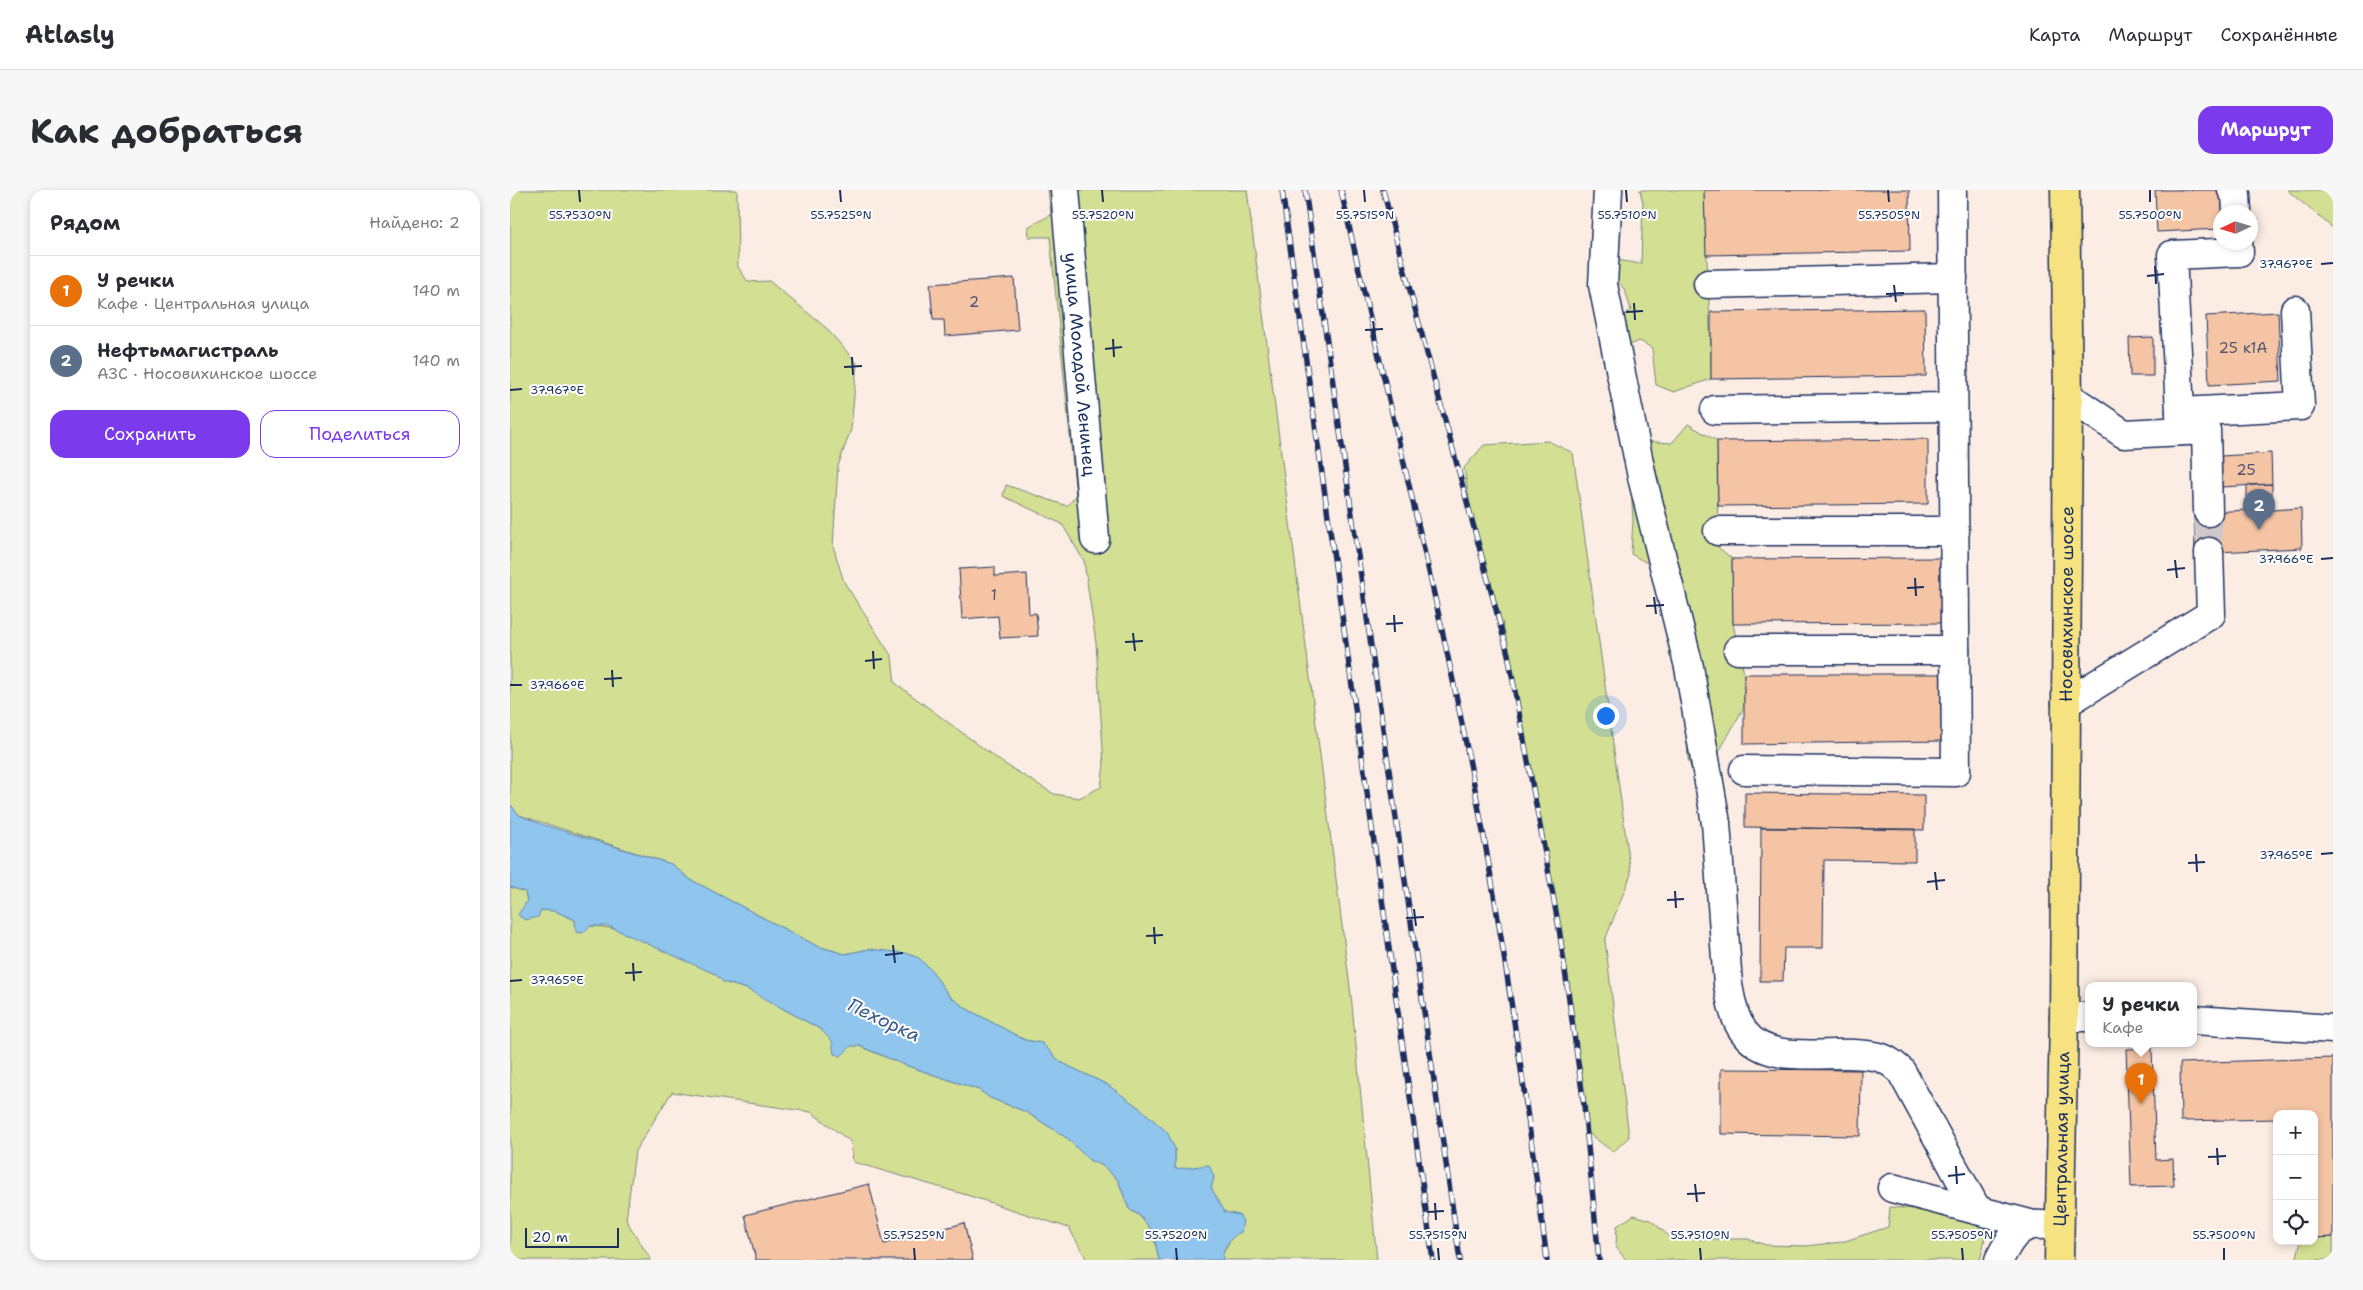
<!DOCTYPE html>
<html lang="ru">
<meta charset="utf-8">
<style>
:root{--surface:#fff;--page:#f7f7f7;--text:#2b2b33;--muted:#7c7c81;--line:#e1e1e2;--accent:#7c3aed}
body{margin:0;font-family:"Shantell Sans",sans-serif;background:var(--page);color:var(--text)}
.controls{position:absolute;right:15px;bottom:15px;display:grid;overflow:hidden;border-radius:10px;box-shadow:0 2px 8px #0003}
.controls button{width:45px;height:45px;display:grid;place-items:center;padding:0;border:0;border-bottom:1px solid var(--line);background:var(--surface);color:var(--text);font:25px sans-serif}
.compass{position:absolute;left:1703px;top:15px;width:45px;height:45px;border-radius:50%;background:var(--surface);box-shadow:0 2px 8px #0003;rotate:266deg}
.scale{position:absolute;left:15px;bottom:12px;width:94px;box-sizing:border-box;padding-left:5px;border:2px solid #1b2f5e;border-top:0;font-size:14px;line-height:18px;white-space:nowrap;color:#1b2f5e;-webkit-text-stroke:4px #fff;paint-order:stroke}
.you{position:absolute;left:1095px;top:525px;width:18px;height:18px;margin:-12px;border:4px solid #fff;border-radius:50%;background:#1a73e8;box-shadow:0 0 0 8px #1a73e833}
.badge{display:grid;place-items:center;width:32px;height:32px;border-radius:50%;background:var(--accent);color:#fff;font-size:16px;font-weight:700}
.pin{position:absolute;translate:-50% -41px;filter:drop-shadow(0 1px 2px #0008)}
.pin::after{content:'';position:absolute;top:26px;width:18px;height:15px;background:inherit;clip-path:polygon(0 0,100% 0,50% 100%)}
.popup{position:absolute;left:1575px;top:792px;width:112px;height:65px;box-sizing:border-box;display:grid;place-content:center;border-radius:10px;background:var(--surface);filter:drop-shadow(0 1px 4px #0005);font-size:16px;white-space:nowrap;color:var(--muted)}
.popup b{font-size:19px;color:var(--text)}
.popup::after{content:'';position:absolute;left:50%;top:100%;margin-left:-10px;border:10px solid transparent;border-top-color:var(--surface)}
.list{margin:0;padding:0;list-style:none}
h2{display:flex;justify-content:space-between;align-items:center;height:65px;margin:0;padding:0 20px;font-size:21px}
h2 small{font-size:16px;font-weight:400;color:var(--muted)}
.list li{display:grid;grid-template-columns:32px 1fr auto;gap:15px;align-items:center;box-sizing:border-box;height:70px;padding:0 20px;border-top:1px solid var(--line)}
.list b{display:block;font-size:19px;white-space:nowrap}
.list p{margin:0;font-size:16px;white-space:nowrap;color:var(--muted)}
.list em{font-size:16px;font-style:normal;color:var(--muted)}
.actions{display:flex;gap:10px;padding:15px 20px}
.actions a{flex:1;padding:11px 0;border:1px solid var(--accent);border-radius:15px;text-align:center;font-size:18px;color:var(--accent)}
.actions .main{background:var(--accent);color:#fff}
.icon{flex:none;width:28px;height:28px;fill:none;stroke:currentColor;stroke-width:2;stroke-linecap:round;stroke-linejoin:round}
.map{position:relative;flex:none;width:1823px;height:1070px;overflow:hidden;border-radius:15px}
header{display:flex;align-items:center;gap:30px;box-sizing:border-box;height:70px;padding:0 25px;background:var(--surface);border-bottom:1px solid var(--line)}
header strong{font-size:24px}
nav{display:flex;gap:28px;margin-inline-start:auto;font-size:18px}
.intro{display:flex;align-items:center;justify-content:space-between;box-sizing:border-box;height:120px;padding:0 30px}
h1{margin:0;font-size:35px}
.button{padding:12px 22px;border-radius:15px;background:var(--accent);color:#fff;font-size:18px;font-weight:700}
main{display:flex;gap:30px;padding:0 30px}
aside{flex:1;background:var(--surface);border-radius:15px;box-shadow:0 2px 8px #0003}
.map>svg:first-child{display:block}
.green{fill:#d3e093;stroke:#778878}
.water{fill:#90c5ed;stroke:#6189b4}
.building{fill:#f4c4a4;stroke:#1b2f5e}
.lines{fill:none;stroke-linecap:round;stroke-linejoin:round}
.minor-tunnel{stroke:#cfc7c9;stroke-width:28;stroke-dasharray:28 14;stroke-linecap:butt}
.minor-casing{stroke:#1b2f5e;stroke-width:31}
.major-casing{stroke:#1b2f5e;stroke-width:31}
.minor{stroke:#fff;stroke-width:28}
.major{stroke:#f7e281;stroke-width:28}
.rail-casing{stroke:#1b2f5e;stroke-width:5.5}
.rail{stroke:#fff;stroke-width:4;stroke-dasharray:11;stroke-linecap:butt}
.ticks{fill:none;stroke:#1b2f5e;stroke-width:2}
.labels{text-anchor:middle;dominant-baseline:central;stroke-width:4;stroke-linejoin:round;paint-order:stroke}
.number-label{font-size:15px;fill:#515470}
.street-label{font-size:18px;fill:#1b2f5e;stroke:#fff}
.water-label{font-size:19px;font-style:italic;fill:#3e5c89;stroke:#fff}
.ticks-label{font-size:12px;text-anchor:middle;fill:#1b2f5e;stroke:#fff;stroke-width:4;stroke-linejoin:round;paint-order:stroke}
</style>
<header>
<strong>Atlasly</strong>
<nav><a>Карта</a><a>Маршрут</a><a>Сохранённые</a></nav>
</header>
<div class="intro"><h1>Как добраться</h1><a class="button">Маршрут</a></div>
<main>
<aside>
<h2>Рядом<small>Найдено: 2</small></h2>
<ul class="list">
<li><span class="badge" style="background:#e8710a">1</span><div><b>У речки</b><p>Кафе · Центральная улица</p></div><em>140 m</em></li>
<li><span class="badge" style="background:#5c6f8a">2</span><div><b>Нефтьмагистраль</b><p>АЗС · Носовихинское шоссе</p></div><em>140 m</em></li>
</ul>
<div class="actions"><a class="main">Сохранить</a><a>Поделиться</a></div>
</aside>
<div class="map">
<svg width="1823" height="1070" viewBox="0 0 1823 1070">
<rect width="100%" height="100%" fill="#fcede4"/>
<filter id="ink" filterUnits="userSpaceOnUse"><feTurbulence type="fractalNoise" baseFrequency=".02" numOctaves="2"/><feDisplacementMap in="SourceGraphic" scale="10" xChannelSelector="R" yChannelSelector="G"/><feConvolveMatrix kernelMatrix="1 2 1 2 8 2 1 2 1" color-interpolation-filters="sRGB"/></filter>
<g filter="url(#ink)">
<path class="green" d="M0,0H227L228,77L238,92L259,91L315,137L347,173L341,239L328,276L323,356L334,392L382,467L385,493L493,573L544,604L569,608L591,597L594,575L586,453L574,371L552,334L493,306L496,295L557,316L566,306L540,47H519L518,37L541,25L538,0H737L841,805L867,1070H713L712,1065L723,1045L729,1025L715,1023L701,998L704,987L665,979V959L598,895L550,872L532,853L515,850L457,819L439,806L422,781L359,759L335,764L307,756L181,690L161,674L9,625L0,614Z
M1130,0H1194C1196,63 1201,126 1201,189L1164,202L1146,195L1142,158L1130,151L1106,160L1105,132L1121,120L1115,100L1106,90L1107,70L1131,74L1133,13Z
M1777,0H1823V38Z
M1178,234L1207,251L1208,357L1222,369L1223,434L1234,484V517L1209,562L1218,660L1198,627L1178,569L1176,537L1178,497L1159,465L1173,410L1149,364L1137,373L1121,364L1123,330L1119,266L1131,251L1162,253Z
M1038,251L1063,263L1121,684L1095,750L1119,947L1103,962L1077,942L1049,738L1025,603L998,464L962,328L954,278L974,255Z
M0,697L15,702L17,711L31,720L45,721L65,730L73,743L80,736C120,736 168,766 205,784L213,792L237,799L310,839L322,851L349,856L392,874L469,900L480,908L516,922L557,948L579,970L593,976L608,990L619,1019L630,1026L643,1042L649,1070H577L559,1038L460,1006L343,972L341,952L301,922L162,902L125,961L116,1030L141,1070H0Z
M1380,1017L1463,1023L1473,1030C1477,1045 1474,1055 1470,1070H1116L1106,1057L1107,1036L1124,1025L1141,1030L1162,1049H1238L1256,1055L1295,1056L1332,1052L1378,1037Z
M1823,1047V1070H1786L1791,1051H1804V1048Z"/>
<path class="water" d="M0,614L9,625L31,634L161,674L181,690L307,756L335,764L359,759L396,763L409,768L422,781L439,806L457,819L515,850L532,853L550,872L598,895L631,919L657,942L665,959V979L699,975L704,987L701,998L715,1022L729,1025L733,1031L731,1042C721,1046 711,1059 713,1070H649L643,1042L630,1026L619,1019L608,990L593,976L579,970L557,948L516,922L480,908L469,900L392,874L350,856H341L331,866L324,864L322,851L310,839L237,799L213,792L205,784L98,736H80L73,743L66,742L65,730L45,721L31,720L28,727L15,730L8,725L17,711L15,702L0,697Z"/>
<path class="building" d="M1194,0H1399L1400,61L1196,65Z
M1645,0H1713L1717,22H1710V39L1647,42Z
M504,88L508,140L435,146L434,130H423L420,94Z
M1415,119L1416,186L1201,189V122Z
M1768,122L1771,191L1699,195L1696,126Z
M1643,147V186H1620L1619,148Z
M1418,249V314L1208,316L1207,251Z
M1761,263L1762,294L1712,297L1711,266Z
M1762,294V320L1791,318L1792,358L1685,363L1684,323L1737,320V295Z
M1433,368L1434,433L1223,434L1222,369Z
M485,377V386L517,384L519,424L526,423L528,446L490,448L488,426L452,429L449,379Z
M1234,484H1433V551L1234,554Z
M1235,603L1414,605V640L1235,637Z
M1251,638L1405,639V671L1314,670L1313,758H1274L1273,791H1250Z
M1642,858L1646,970L1663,969L1664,996L1621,997L1616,859Z
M1823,868V1047L1804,1048V924H1767V929L1671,931L1670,873Z
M1211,879L1351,880L1350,946L1211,944Z
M359,994L374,1054L454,1033L463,1070H246L235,1025Z"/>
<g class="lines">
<path class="minor-tunnel" d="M1698,322L1699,362"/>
<g class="minor-casing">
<g id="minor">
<path id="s1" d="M555,0L585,349"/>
<path d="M1098,0L1093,95L1132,287L1179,477L1206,633L1218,795C1221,811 1224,829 1234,842C1261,880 1329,856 1368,867C1378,869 1384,875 1391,881L1467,1020"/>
<path d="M1722,0L1726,4L1727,22"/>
<path d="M1198,94L1443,88"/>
<path d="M1558,206L1614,244L1696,240L1698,322"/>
<path d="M1205,220L1443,217"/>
<path d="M1670,222L1790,216L1785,120"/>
<path d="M1671,241L1662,65L1729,62L1728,52"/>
<path d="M1208,341H1445"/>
<path d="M1228,460H1445"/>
<path d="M1556,513L1701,424L1699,362"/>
<path d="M1234,580L1446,582L1442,0"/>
<path d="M1554,827H1578"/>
<path d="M1684,830L1823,839"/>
<path d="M1382,998L1520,1034"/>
<path d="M1489,1070C1499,1050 1508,1033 1532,1035"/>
</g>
</g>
<g class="major-casing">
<g id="major">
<path id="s2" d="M1549,1070L1554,827L1558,206L1555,0"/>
</g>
</g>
<use href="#minor" class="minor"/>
<use href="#major" class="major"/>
<g class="rail-casing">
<path id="rail" d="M772,0L923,1070
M795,0L950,1070
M831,0C877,210 932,419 971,631C998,777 1018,923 1037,1070
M873,0L998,464L1049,738L1074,915L1089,1070"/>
</g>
<use href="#rail" class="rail"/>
</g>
</g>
<path class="ticks" d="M69,0L70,12M330,0L331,12M592,0L593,12M854,0L855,12M1116,0L1117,12M1378,0L1379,12M1640,0V12M1811,74L1823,73M1645,76L1646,94M1637,86L1654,84M1384,95L1386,112M1376,104L1394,103M1124,113L1125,130M1116,122L1133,121M863,131L865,148M855,140L873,139M603,149L604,167M595,159L612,157M342,167L343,185M334,177L352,176M0,200L12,199M1811,369L1823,368M1665,370L1667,388M1657,380L1675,378M1405,388L1406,406M1397,398L1414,397M1144,407L1146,424M1136,416L1154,415M884,425L885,442M876,434L893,433M623,443L625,461M615,452L633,451M363,461L364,479M355,471L372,469M102,480L103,497M94,489L112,488M0,495H12M1686,664L1687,682M1811,664L1823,663M1678,673L1695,672M1425,682L1427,700M1417,692L1435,690M1165,701L1166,718M1157,710L1174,709M904,719L906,736M896,728L914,727M644,737L645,754M636,746L653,745M383,755L385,773M375,765L393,763M123,773L124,791M115,783L132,782M0,791L12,790M1707,958L1708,975M1698,967L1716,966M1446,976L1447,994M1438,986L1455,984M1185,994L1187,1012M1177,1004L1195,1003M925,1013L926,1030M917,1022L934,1021M404,1058L405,1070M666,1058L667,1070M928,1058L929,1070M1190,1058L1191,1070M1452,1058L1453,1070M1714,1058V1070"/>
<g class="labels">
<g class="number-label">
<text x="464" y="112">2</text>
<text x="1733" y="158">25 к1А</text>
<text x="1736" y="280">25</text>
<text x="484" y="405">1</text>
</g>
<g class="street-label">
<text stroke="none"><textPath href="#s1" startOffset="175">улица Молодой Ленинец</textPath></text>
<text stroke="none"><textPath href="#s2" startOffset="656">Носовихинское шоссе</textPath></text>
<text stroke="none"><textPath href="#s2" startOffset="121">Центральная улица</textPath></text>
</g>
<g class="water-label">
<text transform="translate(374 830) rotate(25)">Пехорка</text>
</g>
</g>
<g class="ticks-label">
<text x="70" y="29">55.7530°N</text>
<text x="331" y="29">55.7525°N</text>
<text x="593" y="29">55.7520°N</text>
<text x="855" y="29">55.7515°N</text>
<text x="1117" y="29">55.7510°N</text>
<text x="1379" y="29">55.7505°N</text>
<text x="1640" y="29">55.7500°N</text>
<text x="1776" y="78">37.967°E</text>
<text x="47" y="204">37.967°E</text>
<text x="1776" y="373">37.966°E</text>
<text x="47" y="499">37.966°E</text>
<text x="1776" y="669">37.965°E</text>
<text x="47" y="794">37.965°E</text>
<text x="404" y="1049">55.7525°N</text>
<text x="666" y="1049">55.7520°N</text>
<text x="928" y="1049">55.7515°N</text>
<text x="1190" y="1049">55.7510°N</text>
<text x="1452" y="1049">55.7505°N</text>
<text x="1714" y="1049">55.7500°N</text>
</g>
</svg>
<div class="controls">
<button>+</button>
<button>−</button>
<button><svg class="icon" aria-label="locate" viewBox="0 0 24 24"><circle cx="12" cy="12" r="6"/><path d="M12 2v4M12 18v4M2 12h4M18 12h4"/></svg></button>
</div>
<svg class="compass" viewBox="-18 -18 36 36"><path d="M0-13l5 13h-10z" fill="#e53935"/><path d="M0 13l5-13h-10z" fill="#7c7c81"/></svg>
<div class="scale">20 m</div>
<div class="you"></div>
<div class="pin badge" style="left:1631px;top:914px;background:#e8710a">1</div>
<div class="popup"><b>У речки</b>Кафе</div>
<div class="pin badge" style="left:1749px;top:340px;background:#5c6f8a">2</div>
</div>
</main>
